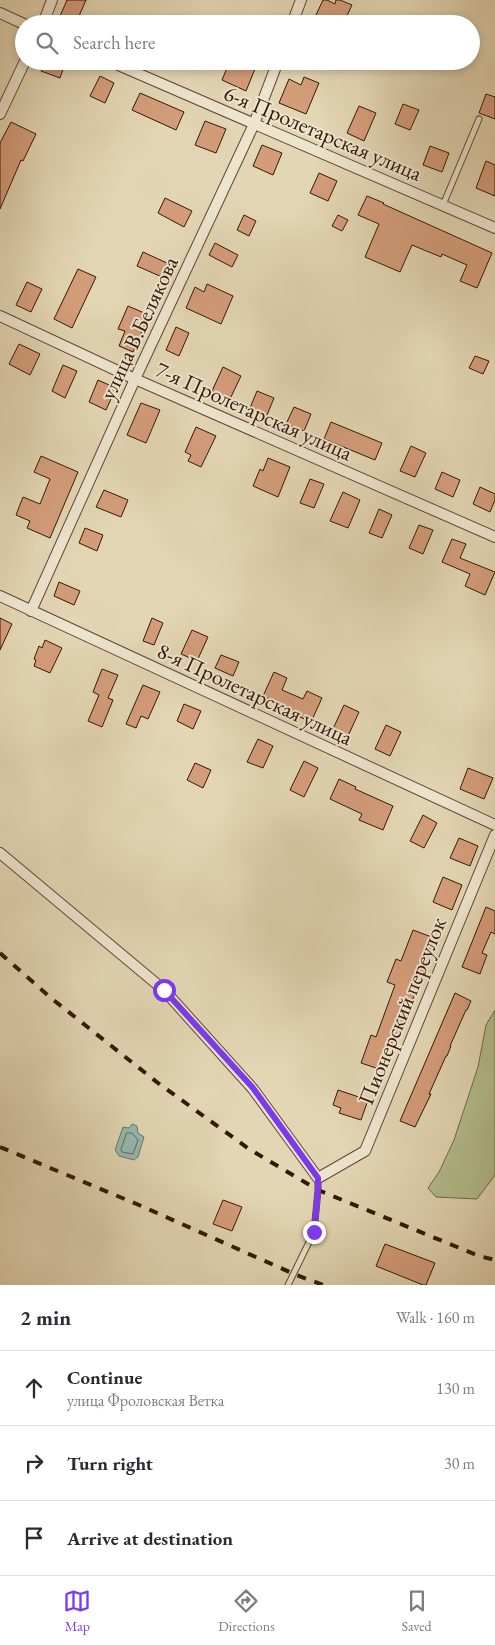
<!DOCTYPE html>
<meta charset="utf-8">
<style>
:root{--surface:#fff;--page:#f7f7f7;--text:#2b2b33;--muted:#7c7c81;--line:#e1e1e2;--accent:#7c3aed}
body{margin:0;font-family:"EB Garamond",serif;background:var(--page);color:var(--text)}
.stop{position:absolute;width:15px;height:15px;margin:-11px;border:4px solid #7c3aed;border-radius:50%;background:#fff}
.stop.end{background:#7c3aed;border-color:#fff;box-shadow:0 1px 5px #0008}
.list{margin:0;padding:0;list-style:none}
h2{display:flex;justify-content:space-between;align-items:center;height:65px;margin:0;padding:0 20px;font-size:21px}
h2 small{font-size:16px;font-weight:400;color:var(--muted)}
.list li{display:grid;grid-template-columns:32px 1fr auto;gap:15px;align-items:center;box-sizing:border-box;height:75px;padding:0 20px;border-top:1px solid var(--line)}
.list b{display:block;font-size:19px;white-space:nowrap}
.list p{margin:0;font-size:16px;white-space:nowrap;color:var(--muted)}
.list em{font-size:16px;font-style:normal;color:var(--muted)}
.icon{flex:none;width:28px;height:28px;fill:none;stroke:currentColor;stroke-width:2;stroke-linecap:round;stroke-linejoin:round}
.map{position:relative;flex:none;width:495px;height:1285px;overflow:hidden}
.search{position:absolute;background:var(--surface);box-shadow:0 2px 8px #0003;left:15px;right:15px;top:15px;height:55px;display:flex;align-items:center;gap:12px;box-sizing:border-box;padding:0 18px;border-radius:28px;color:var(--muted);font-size:19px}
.sheet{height:290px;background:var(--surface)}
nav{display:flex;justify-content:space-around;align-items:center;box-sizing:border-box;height:70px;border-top:1px solid var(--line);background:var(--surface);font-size:14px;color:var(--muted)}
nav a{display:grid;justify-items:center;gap:2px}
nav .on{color:var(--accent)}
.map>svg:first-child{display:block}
.green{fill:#b3be8d;stroke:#746a4a}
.water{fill:#95b9af;stroke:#6f786c}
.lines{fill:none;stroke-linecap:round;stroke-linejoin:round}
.shore{stroke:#65685c;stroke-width:1}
.building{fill:#d49d7a;stroke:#351708}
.service-casing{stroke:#604733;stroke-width:7}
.minor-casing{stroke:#604733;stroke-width:12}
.service{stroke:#ede4ce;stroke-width:5}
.minor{stroke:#ede4ce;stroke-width:10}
.rail{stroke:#351708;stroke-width:4;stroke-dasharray:9 9;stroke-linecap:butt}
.route{stroke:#7c3aed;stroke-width:6}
.labels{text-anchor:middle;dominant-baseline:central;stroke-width:4;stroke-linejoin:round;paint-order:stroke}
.street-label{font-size:22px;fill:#351708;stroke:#ede4ce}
</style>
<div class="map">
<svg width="495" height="1285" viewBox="0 0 495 1285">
<rect width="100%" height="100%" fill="#e3d6b4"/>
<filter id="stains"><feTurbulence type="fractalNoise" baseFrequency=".004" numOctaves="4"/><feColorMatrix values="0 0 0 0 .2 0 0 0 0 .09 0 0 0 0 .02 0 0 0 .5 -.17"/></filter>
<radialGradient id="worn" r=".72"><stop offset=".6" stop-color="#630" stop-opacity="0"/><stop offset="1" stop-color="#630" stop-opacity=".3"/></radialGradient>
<path class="green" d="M495,1010V1175L477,1199L436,1197L428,1188L439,1172L454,1140L478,1067L486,1025Z"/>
<path class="water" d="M132,1124L137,1126L138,1133L144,1137L138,1157L134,1160L119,1156L115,1150L123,1127L129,1128Z"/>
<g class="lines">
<path class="shore" d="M127,1133H132L138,1140L133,1154L122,1152L121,1150Z"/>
</g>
<path class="building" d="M67,0H86L76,23L60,16Z
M323,0H327L335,4L336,0H340L352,5L343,24H334L316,15Z
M45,61H66L60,78L41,71Z
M230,61H249L257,64L246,91L222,80Z
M100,76L114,83L105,103L90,96Z
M304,77L319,83L306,114L279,103L289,79L301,85Z
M140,93L184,112L176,130L132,110Z
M486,94L495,97V119L479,113Z
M403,104L419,110L410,130L395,124Z
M359,106L376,113L364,141L347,133Z
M205,121L226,129L216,153L195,145Z
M11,122L36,134L23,161L21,160L0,209V143Z
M262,145L282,153L273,175L253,166Z
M430,146L449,153L442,172L423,165Z
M486,161L495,165V196L476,188Z
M319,173L337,181L328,201L310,193Z
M367,196L384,203L383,204L492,253L477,288L460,281L467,265L442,254L441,257L412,245L400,272L365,257L379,224L358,215Z
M165,198L192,211L184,227L158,213Z
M244,215L256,221L249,236L237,230Z
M338,215L348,220L342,231L332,226Z
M215,243L238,255L232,267L209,255Z
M143,252L169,264L162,277L137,266Z
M78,269L96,277L72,328L54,319Z
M27,282L42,289L31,312L16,305Z
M207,284L233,296L221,324L186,308L195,287L204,292Z
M128,306L149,315L133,352L119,346L125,331L118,329Z
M176,327L189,333L179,356L166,350Z
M19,344L40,354L30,375L9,364Z
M475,356L489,361L483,374L469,368Z
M63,365L77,371L65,398L52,391Z
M223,367L241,376L230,399L212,391Z
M98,380L116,388L106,410L89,402Z
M257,391L274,398L267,415L250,408Z
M141,403L160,410L146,443L127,435Z
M294,407L311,414L304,431L286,424Z
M331,422L382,443L375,460L324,439Z
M196,427L216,436L201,467L188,461L191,455L185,452Z
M411,446L426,453L415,477L400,471Z
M41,456L78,472L50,538L27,528L30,521L16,515L23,497L40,504L50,479L34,472Z
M268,458L290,467L278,497L253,486L260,469L263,471Z
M442,472L460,480L453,497L435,489Z
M310,479L324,484L314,508L300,503Z
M480,487L495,494V500L490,512L473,504Z
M104,490L128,500L121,517L96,507Z
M343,492L360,500L348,528L330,521Z
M379,509L392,515L382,538L369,533Z
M419,525L433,530L423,554L409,548Z
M85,528L103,535L97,551L79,543Z
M452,539L466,544L460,558L495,572L485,595L465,586L470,574L442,562Z
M59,582L80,591L74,605L54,596Z
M0,618L12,624L0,650Z
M152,618L163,623L154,645L143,641Z
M192,630L208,637L197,661L181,654Z
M45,640L62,648L50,673L34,666L36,660L34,659L39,646L42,648Z
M221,655L239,662L233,676L215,668Z
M102,669L118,675L108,698L113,700L102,727L88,721L99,695L93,692Z
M274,672L287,678L282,690L303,699L307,691L322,698L311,722L289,712L291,709L263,696Z
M143,685L160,692L148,719L141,716L136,728L126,724Z
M184,704L201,711L193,729L177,721Z
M344,705L359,712L348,736L333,729Z
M386,725L401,732L390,756L375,749Z
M258,739L273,746L263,768L247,762Z
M304,761L318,768L304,797L290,790Z
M195,763L211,770L203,788L187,780Z
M468,768L493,778L484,799L460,789Z
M339,779L356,787L355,789L393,806L383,830L359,820L362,814L330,799Z
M423,815L437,823L424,848L410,841Z
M459,838L478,846L470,866L450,858Z
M443,877L462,885L452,910L433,902Z
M486,907L495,911V934L491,932L482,953L487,955L480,974L462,967Z
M413,930L437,939L430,957H429L399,1036L395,1034L382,1070L361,1063L371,1035L376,1037L395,985L387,982L396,959L401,961Z
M455,993L471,1001L467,1010H466L450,1046H451L447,1056H446L429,1094H431L415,1127L400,1121Z
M338,1090L368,1100L361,1120L339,1113L341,1108L333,1105Z
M223,1200L242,1207L232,1231L213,1224Z
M385,1244L435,1263L426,1285H423L376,1266Z"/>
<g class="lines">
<g class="service-casing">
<path id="service" d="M443,205L479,119
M288,1285L314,1232L318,1190V1178"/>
</g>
<g class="minor-casing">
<path id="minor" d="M0,13L24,24
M43,24L52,0
M292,24L301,0
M109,61L495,228
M0,114L25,61
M0,316L135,379L495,537
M0,596L495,825
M31,611L135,379L254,124L278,61
M0,853L164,990L253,1089L318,1178L365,1151L495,835"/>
</g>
<use href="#service" class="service"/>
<use href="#minor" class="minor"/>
<path class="rail" d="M0,953L51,998L158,1083L249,1149L318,1190L479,1256L495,1260
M0,1147L139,1205L294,1274L323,1285"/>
</g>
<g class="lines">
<path class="route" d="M164,990L253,1088L318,1178V1190L314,1232"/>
</g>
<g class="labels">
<g class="street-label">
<text transform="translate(323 133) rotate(23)">6-я Пролетарская улица</text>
<text transform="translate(139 328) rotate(-65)">улица В.Белякова</text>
<text transform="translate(254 411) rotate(24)">7-я Пролетарская улица</text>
<text transform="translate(255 694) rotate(25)">8-я Пролетарская улица</text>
<text transform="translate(402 1011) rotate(-68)">Пионерский переулок</text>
</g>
</g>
<rect width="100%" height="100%" filter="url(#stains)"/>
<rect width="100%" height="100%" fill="url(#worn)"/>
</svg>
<div class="stop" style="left:164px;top:990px"></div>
<div class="stop end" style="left:314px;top:1232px"></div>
<div class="search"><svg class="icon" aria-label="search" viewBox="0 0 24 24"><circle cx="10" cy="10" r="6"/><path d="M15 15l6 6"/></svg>Search here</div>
</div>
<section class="sheet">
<h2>2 min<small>Walk · 160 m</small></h2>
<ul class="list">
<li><svg class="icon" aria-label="ahead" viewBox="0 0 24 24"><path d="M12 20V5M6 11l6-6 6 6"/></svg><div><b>Continue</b><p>улица Фроловская Ветка</p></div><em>130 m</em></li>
<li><svg class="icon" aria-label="right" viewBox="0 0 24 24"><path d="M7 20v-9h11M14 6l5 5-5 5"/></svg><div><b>Turn right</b></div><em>30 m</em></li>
<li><svg class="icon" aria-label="arrive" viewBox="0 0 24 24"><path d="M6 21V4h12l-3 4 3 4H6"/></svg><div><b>Arrive at destination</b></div></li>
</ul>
</section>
<nav>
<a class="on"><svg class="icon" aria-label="map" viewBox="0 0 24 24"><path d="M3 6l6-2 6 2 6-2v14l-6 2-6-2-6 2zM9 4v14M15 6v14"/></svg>Map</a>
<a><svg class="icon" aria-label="directions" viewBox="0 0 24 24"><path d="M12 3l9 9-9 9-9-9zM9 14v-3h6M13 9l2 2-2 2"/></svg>Directions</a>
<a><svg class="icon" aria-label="saved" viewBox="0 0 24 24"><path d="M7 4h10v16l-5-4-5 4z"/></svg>Saved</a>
</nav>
